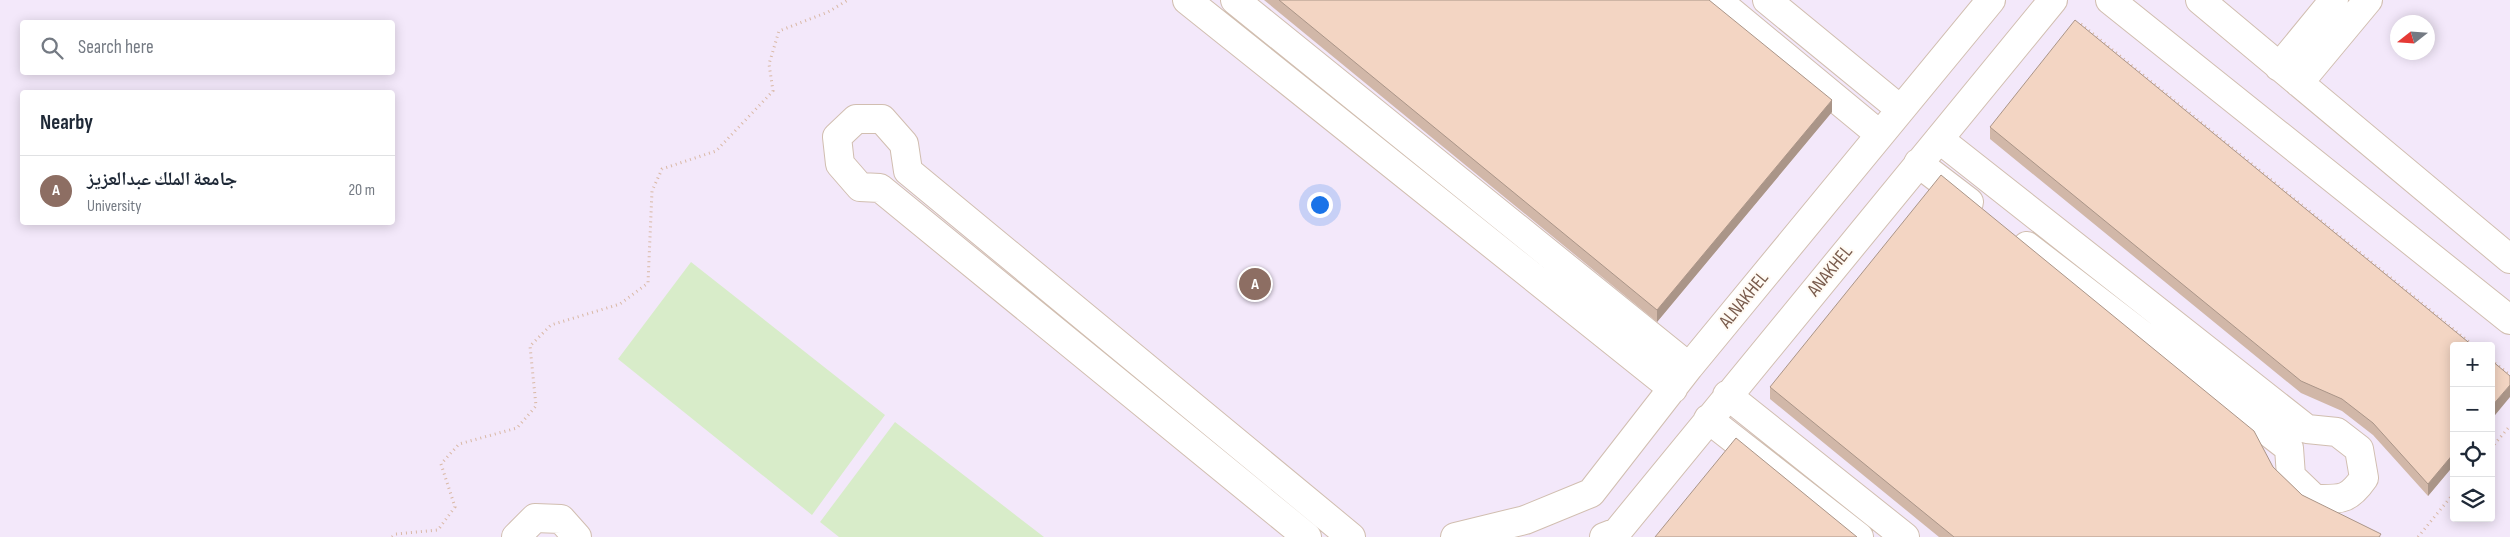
<!DOCTYPE html>
<meta charset="utf-8">
<style>
:root{--surface:#fff;--page:#f6f6f7;--text:#1f2937;--muted:#747a83;--line:#e0e1e3;--accent:#db2777}
body{margin:0;font-family:"Sofia Sans Condensed","Noto Naskh Arabic",sans-serif;background:var(--page);color:var(--text)}
.controls{position:absolute;right:15px;bottom:15px;display:grid;overflow:hidden;border-radius:5px;box-shadow:0 2px 12px #0003}
.controls button{width:45px;height:45px;display:grid;place-items:center;padding:0;border:0;border-bottom:1px solid var(--line);background:var(--surface);color:var(--text);font:25px sans-serif}
.compass{position:absolute;left:2390px;top:15px;width:45px;height:45px;border-radius:50%;background:var(--surface);box-shadow:0 2px 12px #0003;rotate:253deg}
.you{position:absolute;left:1319px;top:204px;width:18px;height:18px;margin:-12px;border:4px solid #fff;border-radius:50%;background:#1a73e8;box-shadow:0 0 0 8px #1a73e833}
.badge{display:grid;place-items:center;width:32px;height:32px;border-radius:50%;background:var(--accent);color:#fff;font-size:16px;font-weight:700}
.pin{position:absolute;translate:-50% -50%;border:2px solid #fff;box-shadow:0 1px 5px #0006}
.list{margin:0;padding:0;list-style:none}
h2{display:flex;justify-content:space-between;align-items:center;height:65px;margin:0;padding:0 20px;font-size:21px}
h2 small{font-size:16px;font-weight:400;color:var(--muted)}
.list li{display:grid;grid-template-columns:32px 1fr auto;gap:15px;align-items:center;box-sizing:border-box;height:70px;padding:0 20px;border-top:1px solid var(--line)}
.list b{display:block;font-size:19px;white-space:nowrap}
.list p{margin:0;font-size:16px;white-space:nowrap;color:var(--muted)}
.list em{font-size:16px;font-style:normal;color:var(--muted)}
.icon{flex:none;width:28px;height:28px;fill:none;stroke:currentColor;stroke-width:2;stroke-linecap:round;stroke-linejoin:round}
.map{position:relative;flex:none;width:2510px;height:537px;overflow:hidden}
.search{position:absolute;background:var(--surface);box-shadow:0 2px 12px #0003;left:20px;top:20px;width:375px;height:55px;display:flex;align-items:center;gap:12px;box-sizing:border-box;padding:0 18px;border-radius:5px;color:var(--muted);font-size:19px}
.panel{position:absolute;background:var(--surface);box-shadow:0 2px 12px #0003;left:20px;top:90px;width:375px;height:135px;border-radius:5px}
.map>svg:first-child{display:block}
.education{fill:#f3e8fa;fill-rule:evenodd}
.green{fill:#d8ecc9}
.lines{fill:none;stroke-linecap:round;stroke-linejoin:round}
.street-casing{stroke:#d1beb0;stroke-width:30}
.path{stroke:#d9b8a5;stroke-width:3;stroke-dasharray:1 4;stroke-linecap:butt}
.street{stroke:#fff;stroke-width:28}
.wall{fill:#d1b7a8}
.shaded-wall{fill:#aa9588}
.building{fill:#f3d5c3;stroke:#aa9588}
.labels{text-anchor:middle;dominant-baseline:central;stroke-width:4;stroke-linejoin:round;paint-order:stroke}
.street-label{font-size:19px;fill:#7a5c4d;stroke:#fffaf3}
</style>
<div class="map">
<svg width="2510" height="537" viewBox="0 0 2510 537">
<rect width="100%" height="100%" fill="#fdf6ec"/>
<path class="education" d="M0,0H2510V537H0ZM22,22H392V72H22ZM2398,22H2428V52H2398ZM22,92H392V222H22ZM2454,346H2491V518H2454Z"/>
<path class="green" d="M691,262L885,415L812,515L618,359Z
M895,422L1044,537H839L820,522Z"/>
<g class="lines">
<g class="street-casing">
<path id="street" d="M1187,0L1673,389
M1235,0L1689,367
M1717,0L1879,134
M1767,0L1900,109
M2110,0L2510,320
M2200,0L2510,259
M2279,67L2334,0
M2299,83L2368,0
M1939,139L2307,429L2337,432L2359,449L2364,478C2348,501 2341,499 2315,499L2291,476L2289,448L2027,246
M1918,163L1969,202
M1727,395L1905,537
M1708,419L1859,537
M516,537L535,518L561,519L577,537
M1307,537L880,188L860,187L840,164L837,137L856,119H882L904,144L908,171L1351,537
M1455,537L1525,520L1591,493L1689,367L1991,0
M1604,537L1617,532L2053,0"/>
</g>
<path class="path" d="M2081,24L2474,346
M2491,360L2510,375
M2491,448L2510,426
M392,537L396,534L438,530L455,507L441,464L459,444L517,428L536,406L530,346L551,325L620,304L648,283L652,191L662,169L716,151L773,91L769,64L779,31L828,12L848,0
M2418,537L2454,493"/>
<use href="#street" class="street"/>
</g>
<path class="wall" d="M1264,0H1709L1832,112L1657,322Z
M1990,127L2454,346V465L2428,496L2373,435L2342,411L2301,393L1990,139Z
M1770,387L2273,467L2302,495L2381,537H1939L1770,399Z"/>
<path class="shaded-wall" d="M1832,100V112L1657,322V310Z
M2510,385V397L2491,420V407Z
M2454,453V465L2428,496V484Z"/>
<path class="building" d="M1279,0H1709L1832,100L1657,310Z
M2075,20L2473,346H2454V453L2428,484L2373,423L2342,399L2301,381L1990,127Z
M1941,175L2254,431L2273,467L2302,495L2381,534L2379,537H1954L1770,387Z
M2491,360L2510,376V385L2491,407Z
M1736,438L1857,537H1655Z"/>
<g class="labels">
<g class="street-label">
<text transform="translate(1830 271) rotate(-51)">ANAKHEL</text>
<text transform="translate(1744 300) rotate(-51)">ALNAKHEL</text>
</g>
</g>
</svg>
<div class="controls">
<button>+</button>
<button>−</button>
<button><svg class="icon" aria-label="locate" viewBox="0 0 24 24"><circle cx="12" cy="12" r="6"/><path d="M12 2v4M12 18v4M2 12h4M18 12h4"/></svg></button>
<button><svg class="icon" aria-label="layers" viewBox="0 0 24 24"><path d="M12 4l9 5-9 5-9-5zM3 14l9 5 9-5"/></svg></button>
</div>
<svg class="compass" viewBox="-18 -18 36 36"><path d="M0-13l5 13h-10z" fill="#e53935"/><path d="M0 13l5-13h-10z" fill="#747a83"/></svg>
<div class="you"></div>
<div class="pin badge" style="left:1255px;top:284px;background:#8d6e63">A</div>
<div class="search"><svg class="icon" aria-label="search" viewBox="0 0 24 24"><circle cx="10" cy="10" r="6"/><path d="M15 15l6 6"/></svg>Search here</div>
<section class="panel">
<h2>Nearby<small></small></h2>
<ul class="list">
<li><span class="badge" style="background:#8d6e63">A</span><div><b>جامعة الملك عبدالعزيز</b><p>University</p></div><em>20 m</em></li>
</ul>
</section>
</div>
